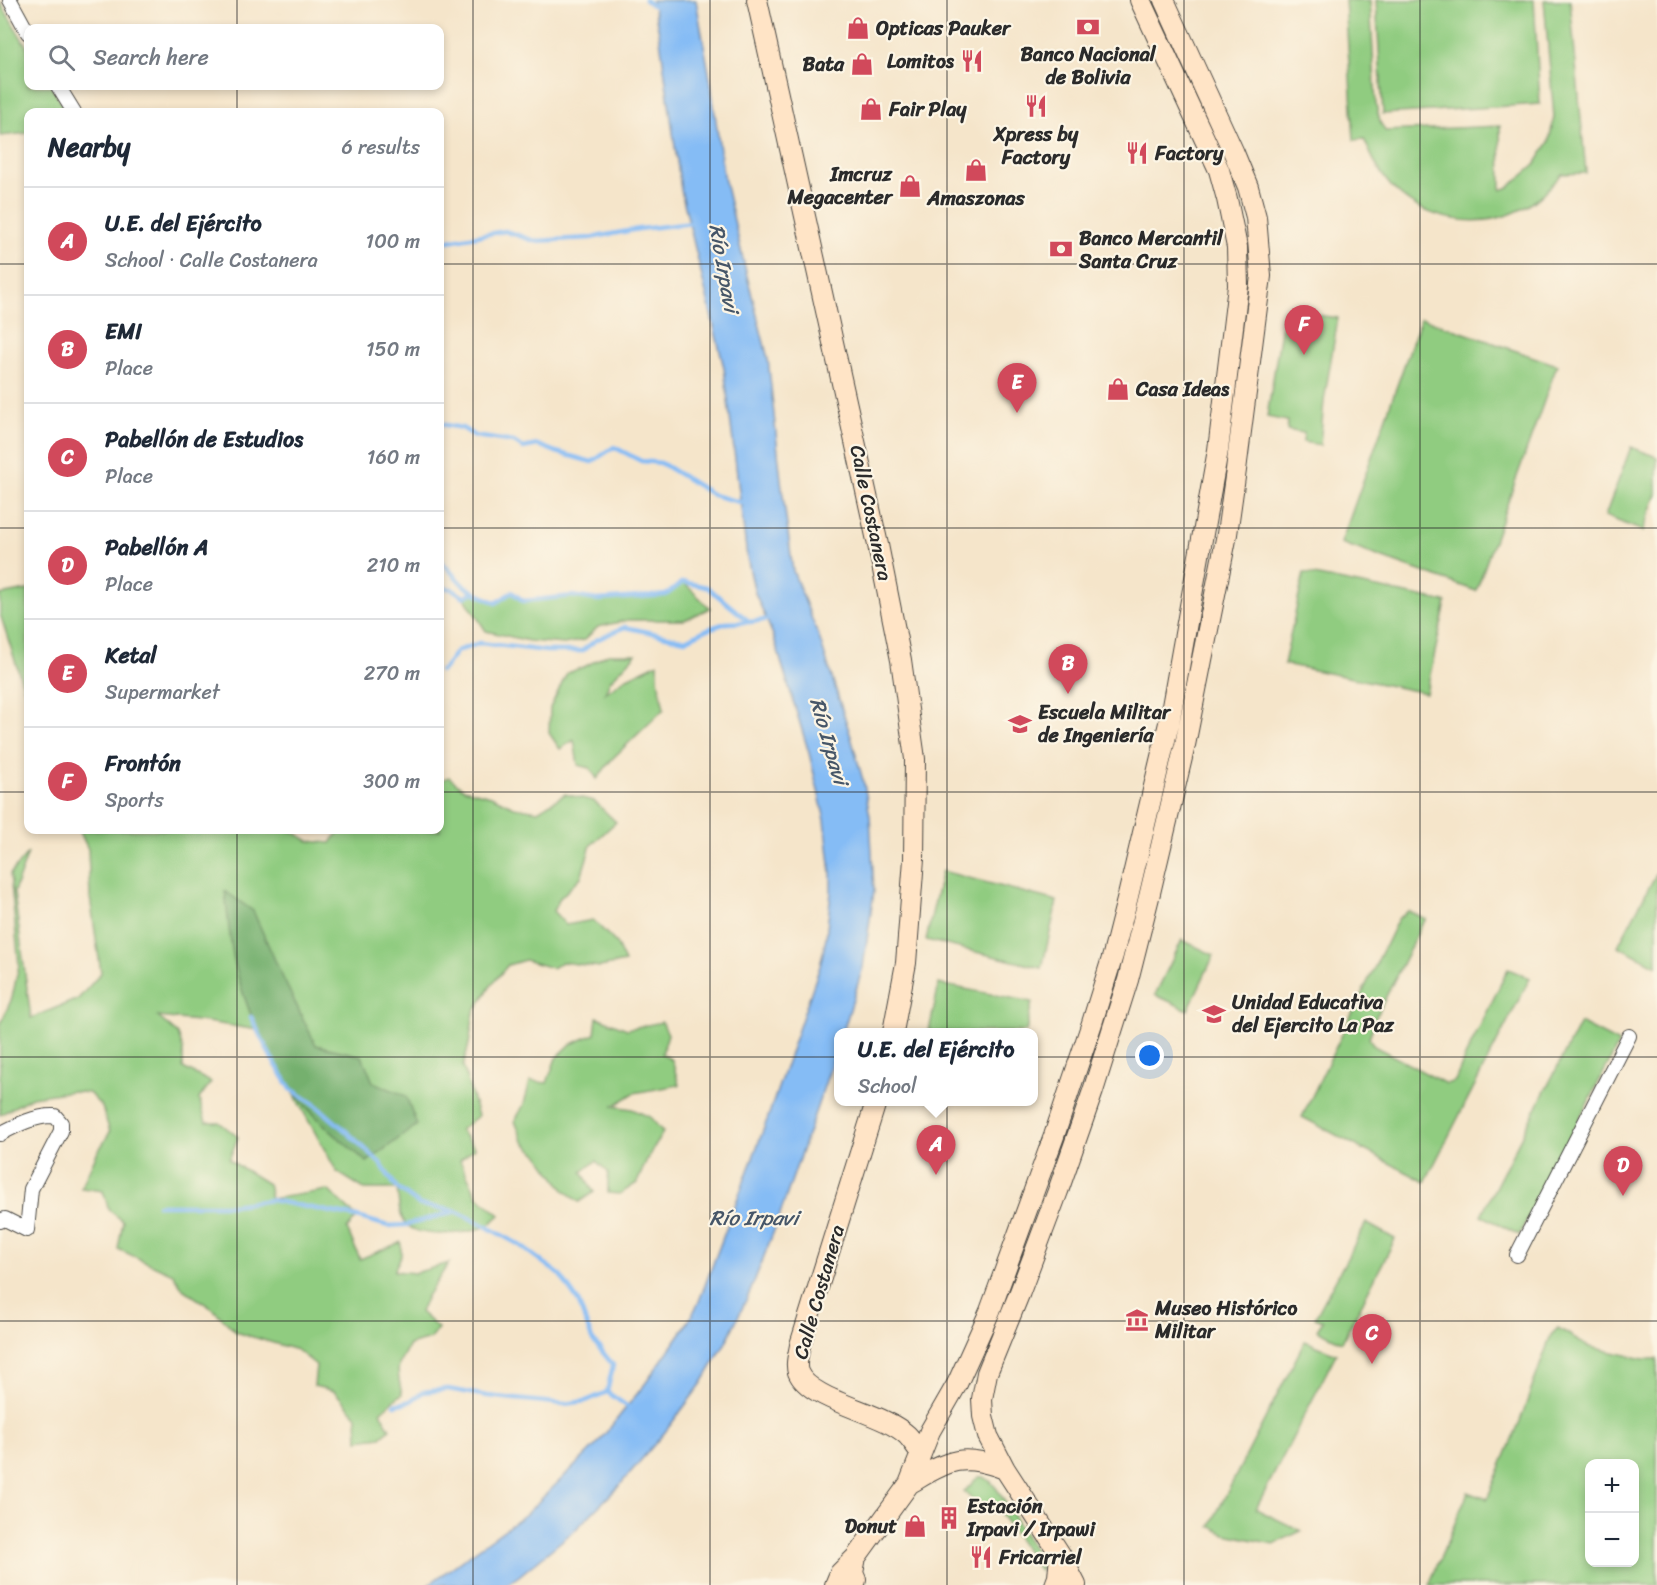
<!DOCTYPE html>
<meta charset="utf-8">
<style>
:root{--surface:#fff;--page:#f2f2f3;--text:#1f2937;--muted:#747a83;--line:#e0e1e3;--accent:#d1495b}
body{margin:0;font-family:Sriracha,sans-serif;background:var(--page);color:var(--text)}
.controls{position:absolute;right:18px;bottom:18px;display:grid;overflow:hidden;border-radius:12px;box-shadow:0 3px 9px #0003}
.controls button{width:54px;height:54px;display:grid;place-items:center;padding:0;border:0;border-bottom:2px solid var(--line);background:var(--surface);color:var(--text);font:30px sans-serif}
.you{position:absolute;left:1150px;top:1056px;width:21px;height:21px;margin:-15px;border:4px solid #fff;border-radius:50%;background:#1a73e8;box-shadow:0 0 0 9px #1a73e833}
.badge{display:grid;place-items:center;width:39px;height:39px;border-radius:50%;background:var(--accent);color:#fff;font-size:20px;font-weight:700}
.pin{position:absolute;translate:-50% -50px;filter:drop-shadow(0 2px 3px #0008)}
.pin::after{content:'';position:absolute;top:32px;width:21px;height:18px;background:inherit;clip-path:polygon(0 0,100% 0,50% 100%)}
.popup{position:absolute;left:834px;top:1028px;width:204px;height:78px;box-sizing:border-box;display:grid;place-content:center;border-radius:12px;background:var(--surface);filter:drop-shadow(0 2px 4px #0005);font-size:20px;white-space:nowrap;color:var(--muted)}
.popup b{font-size:22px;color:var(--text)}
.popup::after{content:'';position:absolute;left:50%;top:100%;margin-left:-12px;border:12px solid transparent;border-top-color:var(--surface)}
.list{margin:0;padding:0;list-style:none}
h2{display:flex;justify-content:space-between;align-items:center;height:78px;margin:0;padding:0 24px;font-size:26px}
h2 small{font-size:20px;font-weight:400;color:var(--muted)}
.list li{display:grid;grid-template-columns:39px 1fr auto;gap:18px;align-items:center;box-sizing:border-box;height:108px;padding:0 24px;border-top:2px solid var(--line)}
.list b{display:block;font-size:22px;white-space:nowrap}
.list p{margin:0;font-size:20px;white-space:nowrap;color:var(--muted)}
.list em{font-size:20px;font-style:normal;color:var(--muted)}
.icon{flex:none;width:33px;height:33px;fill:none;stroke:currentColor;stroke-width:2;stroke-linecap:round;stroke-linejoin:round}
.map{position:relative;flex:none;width:1657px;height:1585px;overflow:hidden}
.search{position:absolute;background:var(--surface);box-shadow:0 3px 9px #0003;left:24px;top:24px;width:420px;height:66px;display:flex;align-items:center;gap:15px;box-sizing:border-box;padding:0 21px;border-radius:12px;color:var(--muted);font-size:22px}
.panel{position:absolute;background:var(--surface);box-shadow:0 3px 9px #0003;left:24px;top:108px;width:420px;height:726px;border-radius:12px}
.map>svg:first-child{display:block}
.green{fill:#90cc80;stroke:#5e7c56;stroke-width:1.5;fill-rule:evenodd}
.forest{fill:#74b06e;stroke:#506e4c;stroke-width:1.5}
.water{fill:#85bcf5;stroke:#587490;stroke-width:1.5}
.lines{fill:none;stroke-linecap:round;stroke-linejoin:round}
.stream{stroke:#85bcf5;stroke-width:4.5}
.street-casing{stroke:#494743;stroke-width:16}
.secondary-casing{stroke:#494743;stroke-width:22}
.street{stroke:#fff;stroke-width:14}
.secondary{stroke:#ffe4c6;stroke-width:20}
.grid{fill:none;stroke:#2b2b2b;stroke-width:1.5;stroke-opacity:0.55}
.labels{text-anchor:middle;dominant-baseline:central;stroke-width:4.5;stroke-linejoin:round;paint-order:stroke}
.poi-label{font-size:20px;font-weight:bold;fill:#2b2b2b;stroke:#fcf5e5;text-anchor:start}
.street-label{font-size:20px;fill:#2b2b2b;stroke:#fcf5e5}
.water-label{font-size:21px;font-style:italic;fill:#465668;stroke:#fcf5e5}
</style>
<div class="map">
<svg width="1657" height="1585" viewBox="0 0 1657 1585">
<rect width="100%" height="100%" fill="#fcf5e5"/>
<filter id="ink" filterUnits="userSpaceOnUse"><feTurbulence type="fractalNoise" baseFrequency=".0167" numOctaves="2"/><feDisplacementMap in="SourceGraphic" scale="12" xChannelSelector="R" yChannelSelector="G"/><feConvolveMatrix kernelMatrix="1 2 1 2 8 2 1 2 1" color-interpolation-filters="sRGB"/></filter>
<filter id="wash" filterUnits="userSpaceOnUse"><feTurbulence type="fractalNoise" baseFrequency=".008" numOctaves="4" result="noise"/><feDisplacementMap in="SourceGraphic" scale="24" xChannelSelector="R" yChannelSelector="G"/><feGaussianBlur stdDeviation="1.35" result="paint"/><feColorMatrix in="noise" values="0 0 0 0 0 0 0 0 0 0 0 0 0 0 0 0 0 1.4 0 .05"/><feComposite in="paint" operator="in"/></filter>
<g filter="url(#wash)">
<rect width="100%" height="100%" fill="#f5e5ca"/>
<path class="green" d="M1345,0H1370L1376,105L1380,122L1385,131L1500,126L1501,190L1509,187L1534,166L1549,142L1554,117L1544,0H1570L1586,173L1562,174C1549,188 1537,202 1520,210C1480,230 1427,221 1395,190C1380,176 1372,157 1364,139L1354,140Z
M1376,0H1534L1540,104L1383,114Z
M0,2L28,49V86H51L61,102L64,112H28V133L0,136Z
M1284,311L1338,318L1324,401L1320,445L1303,442L1304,433L1287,430V421L1267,417Z
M1421,318L1557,365L1476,591L1341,543Z
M1631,447L1657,457V494L1643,531L1605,516Z
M1304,573L1446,602L1426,693L1284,664Z
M683,582L710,608L684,620H628L598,627L584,640L564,644L529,641L486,631L464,597L474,592L496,603L512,592L523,601L573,596L597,600L666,595Z
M28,590V701L0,614V595Z
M608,654H636L610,681L605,693L625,679L658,663V679L664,709L612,759L597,779L590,768L578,765L574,740L560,749L549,733L550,708L567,673L586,666Z
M449,777L464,789L491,796L514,807L538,811L565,794L594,801L616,822L591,845L581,877L560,898L553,911L566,925L593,920L616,943L625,962L600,967L562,962L552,968L525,960L508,965L492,984L474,1012L469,1044L463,1066L478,1116L460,1130L475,1148L460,1160L477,1196L500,1215C495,1219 490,1225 485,1227C466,1234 422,1239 407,1225C398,1217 399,1199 397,1189H364L337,1172L258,1030L207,1022L158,1017L178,1034L183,1049V1068L211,1082L199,1099L206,1122H219L238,1137L229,1160L268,1184L271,1199L328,1190L357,1217L347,1229L360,1259L401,1242V1256L394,1271L415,1273L449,1263L427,1296L420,1312L438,1328L430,1339L409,1345C396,1367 396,1369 402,1394L380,1412L390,1429L381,1437L358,1440L357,1416L334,1391L314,1386L316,1365L297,1350L236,1332L213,1309L184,1290L173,1274L118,1249L123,1221L109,1210L103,1191L81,1188L96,1155L110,1132L102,1107L89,1093L72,1091L32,1097L0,1115V1025L12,998L19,965L10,874L28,853L14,892L31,1018L78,999L101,973L90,897L88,849L79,830H290L309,841L331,843L340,830H440V781Z
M942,871L1057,901L1042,968L926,940Z
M1657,872V966L1618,946Z
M1408,911L1426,919L1421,926L1376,1017L1369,1038L1374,1046L1446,1084L1455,1081L1464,1059L1508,969L1530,978L1425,1182L1302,1117L1398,919Z
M1182,940L1214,955L1188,1010L1155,995Z
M939,984L1032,1002L1026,1032H937L929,1031Z
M597,1017L627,1029L662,1022L668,1034L662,1054L672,1060L679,1085L634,1093L613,1106L632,1109L650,1117L663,1132L647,1159L637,1183L620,1194L608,1193V1172L596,1161L582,1172L594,1192L579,1202L564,1190L540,1157L523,1141L515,1121L524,1104L530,1081L547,1083L556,1058L571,1044L595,1034Z
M1580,1023L1619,1043L1519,1235L1481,1215Z
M1366,1223L1395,1239L1342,1342L1317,1330L1323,1321L1315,1318Z
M1558,1328L1590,1347L1644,1359H1657V1585H1429L1468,1492L1487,1499L1520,1421L1551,1335ZM1590,1464H1634V1562H1590Z
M1305,1341L1336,1354L1256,1509L1301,1531L1274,1544L1225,1534L1210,1526Z
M979,1477H984L990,1481L997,1489L1041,1562V1568L1040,1571L999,1511L988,1513L964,1492L975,1480Z"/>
<path class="forest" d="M225,891L253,911L283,978L316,1045L362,1056L373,1082L406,1096L417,1125L367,1162C340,1140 313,1117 291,1089C266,1056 244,1004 235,964C229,940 228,915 225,891Z"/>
<path class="water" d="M652,0H696L711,84L723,173L746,272L768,359L781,480L793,571L819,637L851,737L864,784L870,816L874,891L863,967L843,1032H838V1046L777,1223L750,1292L726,1342L702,1383L665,1432L618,1487L576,1529L519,1576L506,1585H428L526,1514L597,1444L645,1384L685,1327L698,1304L767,1120L820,966L826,938L831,892V873L825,820L809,753L773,635L755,593L747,557L724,368L681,190L659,32Z"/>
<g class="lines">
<path class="stream" d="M645,0L657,8
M440,236L448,241L505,231L535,241L590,238L639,229L693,223
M440,424L462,428L475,436L514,442L523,448L538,445L556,452L592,462L614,447L641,461L661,463L713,495L743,503
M440,560L463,585L474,592
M440,587L452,589L464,597L474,592L496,603L512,592L523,601L573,596L597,600L666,595L683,582L707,587L750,622L770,619
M440,671H442L457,651L480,643L546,651H582L596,640L625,627L685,640L708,629L726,623L750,622
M251,1017L270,1055L291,1089L317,1106L347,1132L380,1163L397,1188L420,1205L456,1211L487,1227L518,1244L560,1275L578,1301L592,1339L613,1365L607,1392L631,1409
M158,1205H232L271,1200L357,1217L388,1226L406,1225L453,1212
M395,1405L411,1401L423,1392L448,1389L487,1396L564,1404L586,1401L607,1392"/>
</g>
</g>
<g filter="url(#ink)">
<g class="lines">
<g class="street-casing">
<path id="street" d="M10,0L28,33
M58,86L74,112
M0,1134C17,1125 36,1115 55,1116L61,1123V1131L31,1189L27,1230L5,1219L0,1221
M1517,1255L1629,1036"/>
</g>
<g class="secondary-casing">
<path id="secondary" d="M757,0L878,545L901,660L915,759L914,859L906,963L893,1032
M876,1102L800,1345C799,1353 795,1364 798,1372C809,1401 883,1412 907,1435C912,1440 916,1447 921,1453
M909,1484C923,1476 940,1464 957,1461C973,1458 990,1464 1005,1469
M835,1585L840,1573L856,1557L909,1484L930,1431L957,1384L990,1311L1054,1136L1092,1023L1113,955L1128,896L1169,723L1218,450L1238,286L1237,247L1227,199L1219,170L1140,0
M854,1585L856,1580L853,1573L856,1557
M1055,1585L1058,1577L1060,1554
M1076,1585L1060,1554L1005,1469L988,1436L983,1416L982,1399L987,1373L1020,1292L1058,1191L1093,1091L1128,980L1149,897L1185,745L1227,534L1236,470L1261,276L1256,217L1248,187L1234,153L1164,0"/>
</g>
<use href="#street" class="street"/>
<use href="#secondary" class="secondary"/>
</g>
</g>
<path class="grid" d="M237,0V28M473,0V1585M710,0V1585M947,0V1585M1184,0V1585M1420,0V1585M237,86V112M0,264H28M440,264H1657M0,528H28M440,528H1657M0,792H28M440,792H1657M237,830V1585M0,1057H1657M0,1321H1657"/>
<defs>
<g id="bank-bare" transform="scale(1.8)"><path d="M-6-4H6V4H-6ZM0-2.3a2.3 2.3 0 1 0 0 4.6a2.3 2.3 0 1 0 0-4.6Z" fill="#d1495b" stroke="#fcf5e5" stroke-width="2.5" paint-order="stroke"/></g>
<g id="shop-bare" transform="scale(1.8)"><path d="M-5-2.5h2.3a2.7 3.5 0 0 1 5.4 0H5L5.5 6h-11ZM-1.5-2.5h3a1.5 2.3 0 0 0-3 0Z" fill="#d1495b" stroke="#fcf5e5" stroke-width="2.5" paint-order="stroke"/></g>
<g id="restaurant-bare" transform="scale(1.8)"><path d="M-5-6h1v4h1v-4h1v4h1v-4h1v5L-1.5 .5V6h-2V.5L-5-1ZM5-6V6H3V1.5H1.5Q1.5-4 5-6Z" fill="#d1495b" stroke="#fcf5e5" stroke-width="2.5" paint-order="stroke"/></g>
<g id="university-bare" transform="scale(1.8)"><path d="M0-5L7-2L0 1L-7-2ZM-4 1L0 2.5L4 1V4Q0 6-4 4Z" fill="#d1495b" stroke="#fcf5e5" stroke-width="2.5" paint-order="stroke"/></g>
<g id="school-bare" transform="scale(1.8)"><path d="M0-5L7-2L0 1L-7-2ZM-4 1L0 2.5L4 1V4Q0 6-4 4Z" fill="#d1495b" stroke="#fcf5e5" stroke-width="2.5" paint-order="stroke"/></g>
<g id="museum-bare" transform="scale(1.8)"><path d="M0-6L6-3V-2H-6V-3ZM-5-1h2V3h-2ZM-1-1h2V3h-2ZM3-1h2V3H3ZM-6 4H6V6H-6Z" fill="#d1495b" stroke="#fcf5e5" stroke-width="2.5" paint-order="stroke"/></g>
<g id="building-bare" transform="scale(1.8)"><path d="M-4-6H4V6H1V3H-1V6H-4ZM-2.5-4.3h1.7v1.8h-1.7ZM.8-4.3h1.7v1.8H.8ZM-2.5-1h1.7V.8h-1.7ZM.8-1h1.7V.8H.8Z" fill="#d1495b" stroke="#fcf5e5" stroke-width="2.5" paint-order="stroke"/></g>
</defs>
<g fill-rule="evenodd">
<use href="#bank-bare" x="1088" y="27"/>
<use href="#shop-bare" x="858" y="28"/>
<use href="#restaurant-bare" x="972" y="61"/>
<use href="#shop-bare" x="862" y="64"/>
<use href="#restaurant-bare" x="1036" y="106"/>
<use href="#shop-bare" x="871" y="109"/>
<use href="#restaurant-bare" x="1137" y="153"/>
<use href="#shop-bare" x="976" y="170"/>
<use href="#shop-bare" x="910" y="186"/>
<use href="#bank-bare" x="1061" y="249"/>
<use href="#shop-bare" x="1118" y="389"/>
<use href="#university-bare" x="1020" y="724"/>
<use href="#school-bare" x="1214" y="1014"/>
<use href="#museum-bare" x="1137" y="1320"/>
<use href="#building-bare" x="949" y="1518"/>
<use href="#shop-bare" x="915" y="1526"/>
<use href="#restaurant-bare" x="981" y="1557"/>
</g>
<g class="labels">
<g class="poi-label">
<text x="876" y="28">Opticas Pauker</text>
<text x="1088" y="54" text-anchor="middle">Banco Nacional<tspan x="1088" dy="23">de Bolivia</tspan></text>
<text x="954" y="61" text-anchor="end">Lomitos</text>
<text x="844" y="64" text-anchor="end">Bata</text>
<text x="889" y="109">Fair Play</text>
<text x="1036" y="134" text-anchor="middle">Xpress by<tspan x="1036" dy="23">Factory</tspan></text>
<text x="1155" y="153">Factory</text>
<text x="892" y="174" text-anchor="end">Imcruz<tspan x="892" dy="23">Megacenter</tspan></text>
<text x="976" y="198" text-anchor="middle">Amaszonas</text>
<text x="1079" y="238">Banco Mercantil<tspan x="1079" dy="23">Santa Cruz</tspan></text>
<text x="1136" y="389">Casa Ideas</text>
<text x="1038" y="712">Escuela Militar<tspan x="1038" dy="23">de Ingeniería</tspan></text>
<text x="1232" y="1002">Unidad Educativa<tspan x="1232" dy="23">del Ejercito La Paz</tspan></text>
<text x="1155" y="1308">Museo Histórico<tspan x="1155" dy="23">Militar</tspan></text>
<text x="967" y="1506">Estación<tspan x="967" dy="23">Irpavi / Irpawi</tspan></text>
<text x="897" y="1526" text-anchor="end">Donut</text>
<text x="999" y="1557">Fricarriel</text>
</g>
<g class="street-label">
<text transform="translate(871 513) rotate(78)">Calle Costanera</text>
<text transform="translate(819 1292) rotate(-74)">Calle Costanera</text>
</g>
<g class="water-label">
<text transform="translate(724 268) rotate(80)">Río Irpavi</text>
<text transform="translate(829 741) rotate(74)">Río Irpavi</text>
<text x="754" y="1218">Río Irpavi</text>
</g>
</g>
</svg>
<div class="controls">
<button>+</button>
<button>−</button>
</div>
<div class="you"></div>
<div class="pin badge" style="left:936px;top:1175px">A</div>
<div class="popup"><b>U.E. del Ejército</b>School</div>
<div class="pin badge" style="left:1068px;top:694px">B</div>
<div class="pin badge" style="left:1372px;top:1364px">C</div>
<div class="pin badge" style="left:1623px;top:1196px">D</div>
<div class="pin badge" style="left:1017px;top:413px">E</div>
<div class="pin badge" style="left:1304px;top:355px">F</div>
<div class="search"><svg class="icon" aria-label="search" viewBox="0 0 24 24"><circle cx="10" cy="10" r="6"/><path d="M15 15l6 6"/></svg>Search here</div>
<section class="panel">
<h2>Nearby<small>6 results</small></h2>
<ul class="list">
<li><span class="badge">A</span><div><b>U.E. del Ejército</b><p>School · Calle Costanera</p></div><em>100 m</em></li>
<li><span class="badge">B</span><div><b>EMI</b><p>Place</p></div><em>150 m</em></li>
<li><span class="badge">C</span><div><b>Pabellón de Estudios</b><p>Place</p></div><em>160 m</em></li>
<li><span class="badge">D</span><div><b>Pabellón A</b><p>Place</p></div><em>210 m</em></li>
<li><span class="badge">E</span><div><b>Ketal</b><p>Supermarket</p></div><em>270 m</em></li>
<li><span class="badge">F</span><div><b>Frontón</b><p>Sports</p></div><em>300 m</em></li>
</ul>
</section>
</div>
